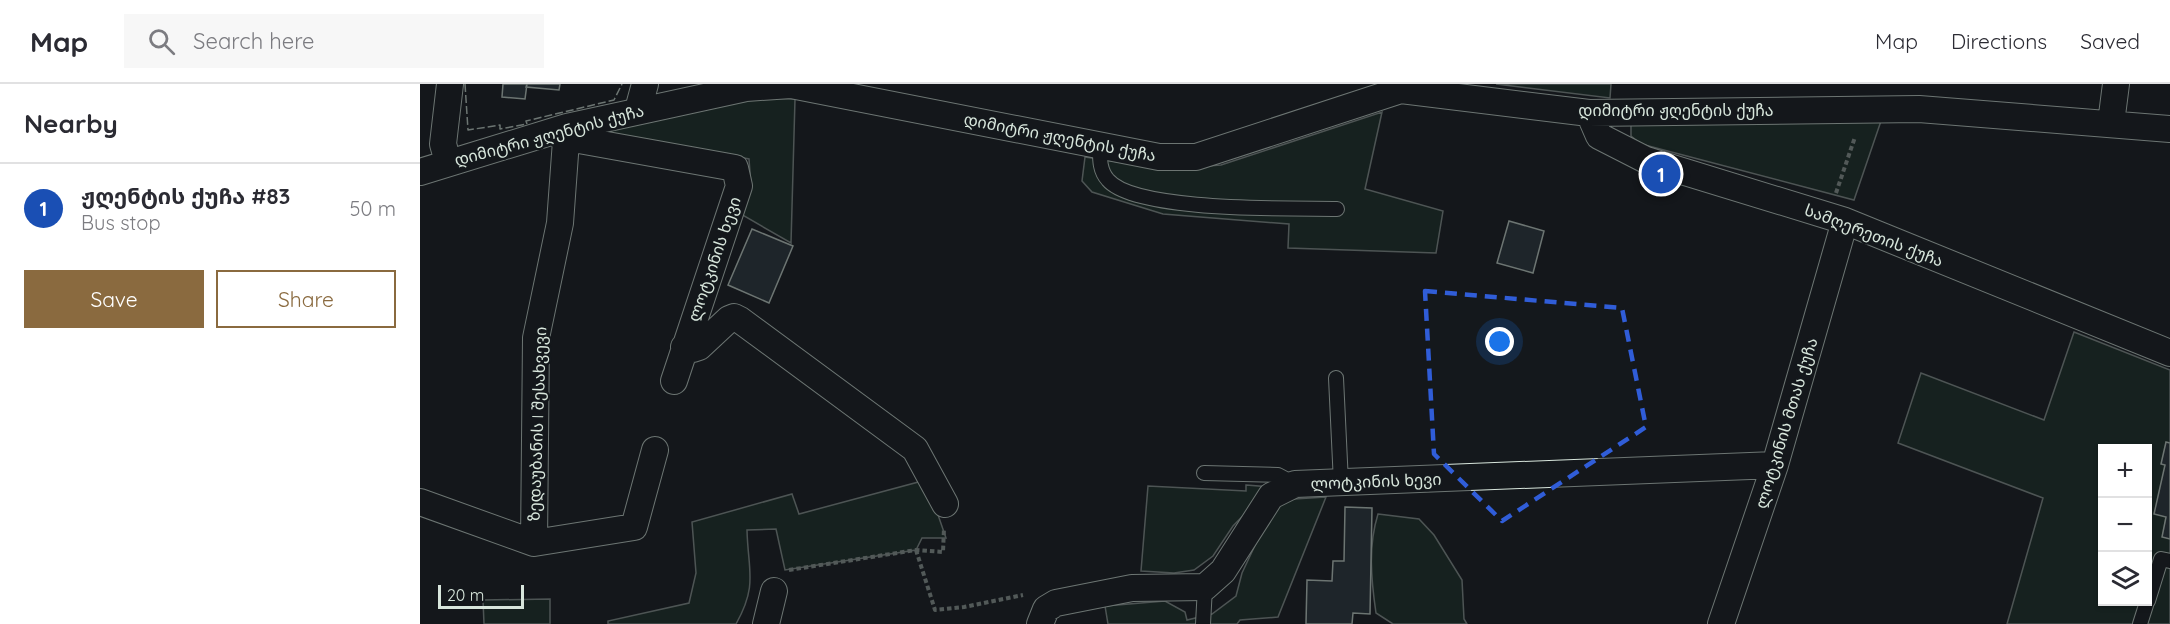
<!DOCTYPE html>
<meta charset="utf-8">
<style>
:root{--surface:#fff;--page:#f7f7f7;--text:#2b2b33;--muted:#7c7c81;--line:#e1e1e2;--accent:#8a6a3f}
body{margin:0;font-family:Quicksand,"Noto Sans Georgian",sans-serif;background:var(--page);color:var(--text)}
.controls{position:absolute;right:18px;bottom:18px;display:grid;overflow:hidden;border-radius:0px;box-shadow:0 2px 4px #0004}
.controls button{width:54px;height:54px;display:grid;place-items:center;padding:0;border:0;border-bottom:2px solid var(--line);background:var(--surface);color:var(--text);font:30px sans-serif}
.scale{position:absolute;left:18px;bottom:15px;width:86px;box-sizing:border-box;padding-left:6px;border:3px solid #d8e6dc;border-top:0;font-size:16px;line-height:21px;white-space:nowrap;color:#d8e6dc;-webkit-text-stroke:4px #14181c;paint-order:stroke}
.you{position:absolute;left:1080px;top:258px;width:21px;height:21px;margin:-15px;border:4px solid #fff;border-radius:50%;background:#1a73e8;box-shadow:0 0 0 9px #1a73e833}
.badge{display:grid;place-items:center;width:39px;height:39px;border-radius:50%;background:var(--accent);color:#fff;font-size:20px;font-weight:700}
.pin{position:absolute;translate:-50% -50%;border:3px solid #fff;box-shadow:0 2px 6px #0006}
.list{margin:0;padding:0;list-style:none}
h2{display:flex;justify-content:space-between;align-items:center;height:78px;margin:0;padding:0 24px;font-size:26px}
h2 small{font-size:20px;font-weight:400;color:var(--muted)}
.list li{display:grid;grid-template-columns:39px 1fr auto;gap:18px;align-items:center;box-sizing:border-box;height:90px;padding:0 24px;border-top:2px solid var(--line)}
.list b{display:block;font-size:22px;white-space:nowrap}
.list p{margin:0;font-size:20px;white-space:nowrap;color:var(--muted)}
.list em{font-size:20px;font-style:normal;color:var(--muted)}
.actions{display:flex;gap:12px;padding:18px 24px}
.actions a{flex:1;padding:14px 0;border:2px solid var(--accent);border-radius:0px;text-align:center;font-size:21px;color:var(--accent)}
.actions .main{background:var(--accent);color:#fff}
.icon{flex:none;width:33px;height:33px;fill:none;stroke:currentColor;stroke-width:2;stroke-linecap:round;stroke-linejoin:round}
.map{position:relative;flex:none;width:1750px;height:540px;overflow:hidden}
header{display:flex;align-items:center;gap:36px;box-sizing:border-box;height:84px;padding:0 30px;background:var(--surface);border-bottom:2px solid var(--line)}
header strong{font-size:28px}
nav{display:flex;gap:33px;margin-inline-start:auto;font-size:21px}
.search{width:420px;height:54px;background:var(--page);display:flex;align-items:center;gap:15px;box-sizing:border-box;padding:0 21px;border-radius:0px;color:var(--muted);font-size:22px}
main{display:flex}
aside{flex:1;background:var(--surface)}
.map>svg:first-child{display:block}
.green{fill:#1a2d24;stroke:#939e99;stroke-width:1.5;fill-rule:evenodd}
.building{fill:#2c363c;stroke:#d8e6dc;stroke-width:1.5}
.lines{fill:none;stroke-linecap:round;stroke-linejoin:round}
.lane-casing{stroke:#d8e6dc;stroke-width:16}
.street-casing{stroke:#d8e6dc;stroke-width:28}
.path{stroke:#9da8a2;stroke-width:4;stroke-dasharray:4.5 3;stroke-linecap:butt}
.lane{stroke:#14181c;stroke-width:14}
.street{stroke:#14181c;stroke-width:26}
.fence{stroke:#d8e6dc;stroke-width:1.5;stroke-dasharray:8 3;stroke-linecap:butt}
.marked{fill:none;stroke:#305dd8;stroke-width:4.5;stroke-dasharray:12 8;stroke-linejoin:round}
.labels{text-anchor:middle;dominant-baseline:central;stroke-width:4.5;stroke-linejoin:round;paint-order:stroke}
.street-label{font-size:16px;fill:#d8e6dc;stroke:#14181c}
</style>
<header>
<strong>Map</strong>
<div class="search"><svg class="icon" aria-label="search" viewBox="0 0 24 24"><circle cx="10" cy="10" r="6"/><path d="M15 15l6 6"/></svg>Search here</div>
<nav><a>Map</a><a>Directions</a><a>Saved</a></nav>
</header>
<main>
<aside>
<h2>Nearby<small></small></h2>
<ul class="list">
<li><span class="badge" style="background:#1a4fb4">1</span><div><b>ჟღენტის ქუჩა #83</b><p>Bus stop</p></div><em>50 m</em></li>
</ul>
<div class="actions"><a class="main">Save</a><a>Share</a></div>
</aside>
<div class="map">
<svg width="1750" height="540" viewBox="0 0 1750 540">
<rect width="100%" height="100%" fill="#14181c"/>
<path class="green" d="M1076,0H1191L1190,14Z
M319,13L375,15L371,159L319,129L331,102L329,75L176,48Z
M962,28L945,105L1023,127L1016,169L868,164L869,140L743,130L672,108L662,97L665,73L746,85L801,81Z
M1461,37L1434,116L1221,60L1211,52V39Z
M1654,248L1750,286V540H1587L1623,414L1478,359L1501,289L1624,336ZM1682,364H1728V518H1682Z
M506,396L526,454H502L496,466L365,486L356,445L327,446C328,487 338,501 316,540H188V537L269,519L276,489L272,438L372,410L379,430Z
M826,401L851,403L813,442L793,472L774,486L754,489L721,487L728,402L826,407Z
M906,413L858,533L820,536L817,540H688L685,522L745,517L765,528L767,536L792,530L816,512L822,489L854,421L874,415Z
M958,430L999,435L1014,451L1042,496L1044,535L1047,540H973L956,529C951,495 948,462 958,430Z
M130,515V540H64L63,516Z"/>
<path class="building" d="M83,0H107L105,15L82,13Z
M107,0H140L139,6L106,3Z
M1089,137L1124,147L1113,189L1077,179Z
M332,145L373,162L349,219L308,201Z
M1746,358L1750,359V455L1742,453L1746,433L1734,430L1745,381L1741,380Z
M925,423L952,424L950,530L933,529L932,540H886L887,496L912,497L913,477H924Z"/>
<g class="lines">
<g class="lane-casing">
<path id="lane" d="M680,62C680,74 679,86 688,96C715,128 872,124 917,125
M916,294L921,399
M784,389L858,391L875,400
M1728,517L1741,475L1750,477
M783,540L785,503
M1720,540L1727,518"/>
</g>
<g class="street-casing">
<path id="street" d="M218,26L225,0
M1169,29L1179,52L1226,76L1425,137L1750,269
M1691,39L1696,0
M147,43L159,56L315,84L319,102L254,297
M28,78L23,60L30,0
M0,88L147,43L326,4L371,1L739,73H776L981,6L1169,29L1499,25L1750,45
M264,263L273,265L279,263L309,235L314,233L320,236L495,365L525,420
M0,418L114,459L214,443L235,366
M114,459L116,254L140,139L147,43
M346,540L354,507
M620,540L626,525L636,519L712,504L785,503L803,487L851,412L875,400L1355,381
M1301,540L1355,381L1425,137"/>
</g>
<path class="path" d="M1416,109L1435,53
M496,466L515,526L544,523L603,511
M369,486L496,466L523,468L524,444"/>
<use href="#lane" class="lane"/>
<use href="#street" class="street"/>
<path class="fence" d="M45,0L48,46L80,41V45L107,40L106,37L194,16L202,0"/>
</g>
<path d="M0 0H1750V540H0ZM1005,207L1202,224L1226,343L1082,437L1014,370Z" fill="#14181c" fill-opacity=".55" fill-rule="evenodd"/>
<path class="marked" d="M1005,207L1202,224L1226,343L1082,437L1014,370Z"/>
<g class="labels">
<g class="street-label">
<text x="1256" y="26">დიმიტრი ჟღენტის ქუჩა</text>
<text transform="translate(129 51) rotate(-15)">დიმიტრი ჟღენტის ქუჩა</text>
<text transform="translate(640 53) rotate(11)">დიმიტრი ჟღენტის ქუჩა</text>
<text transform="translate(1454 151) rotate(21)">სამღერეთის ქუჩა</text>
<text transform="translate(294 175) rotate(-71)">ლოტკინის ხევი</text>
<text transform="translate(1366 339) rotate(-73)">ლოტკინის მთას ქუჩა</text>
<text transform="translate(117 340) rotate(-88)">ზედაუბანის I შესახვევი</text>
<text transform="translate(956 397) rotate(-2)">ლოტკინის ხევი</text>
</g>
</g>
</svg>
<div class="controls">
<button>+</button>
<button>−</button>
<button><svg class="icon" aria-label="layers" viewBox="0 0 24 24"><path d="M12 4l9 5-9 5-9-5zM3 14l9 5 9-5"/></svg></button>
</div>
<div class="scale">20 m</div>
<div class="you"></div>
<div class="pin badge" style="left:1241px;top:90px;background:#1a4fb4">1</div>
</div>
</main>
